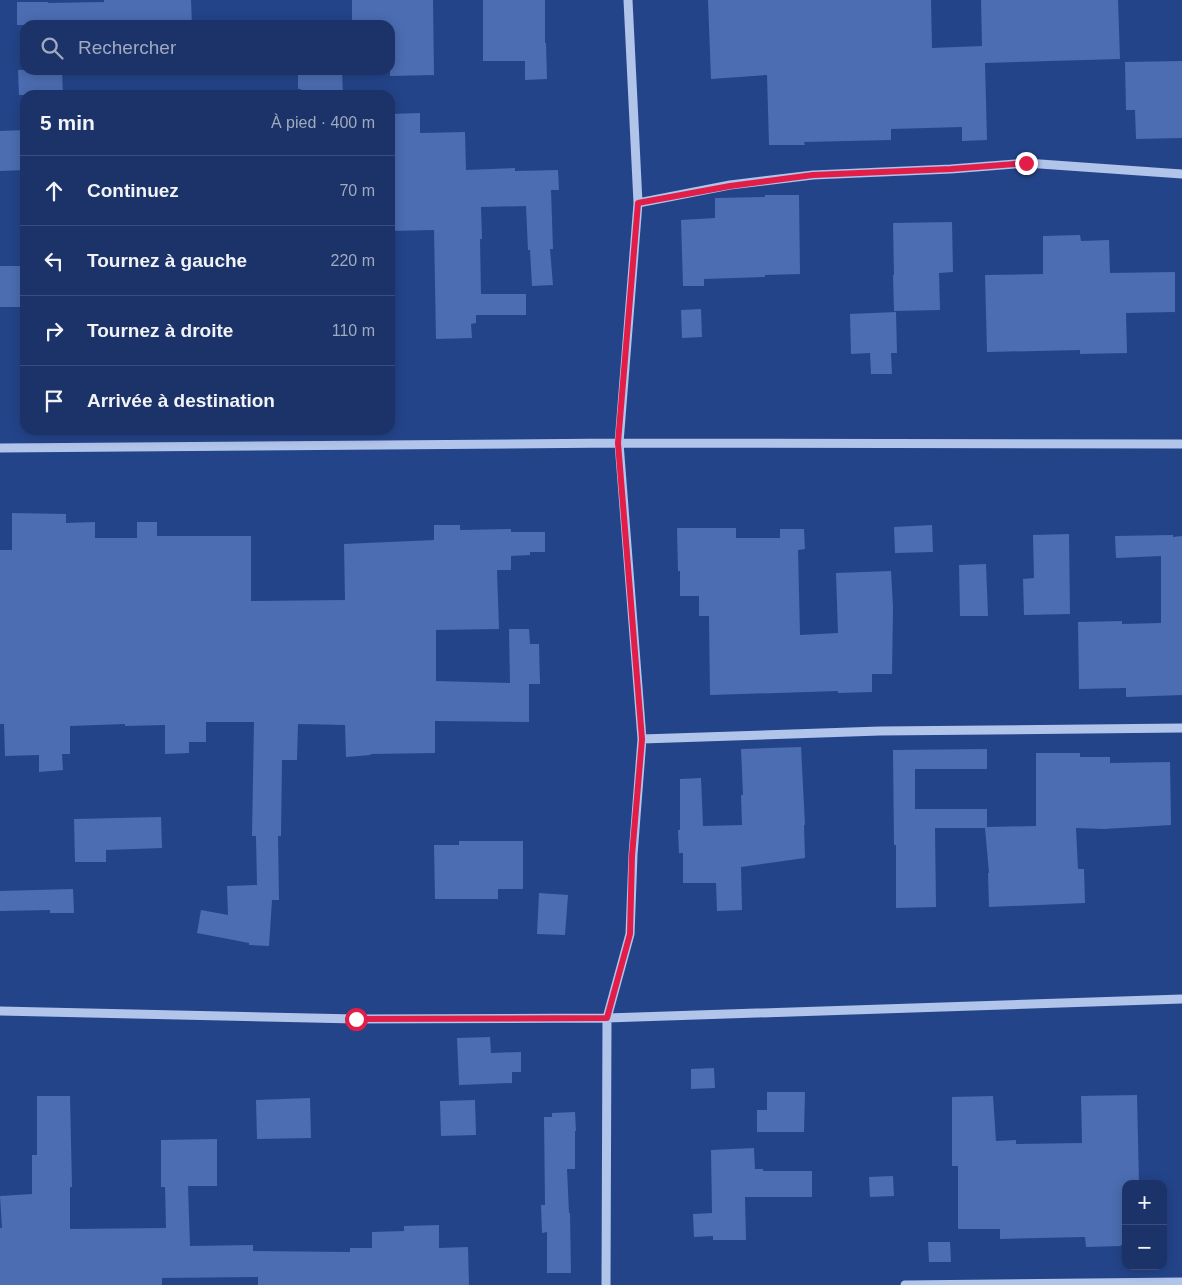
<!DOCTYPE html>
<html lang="fr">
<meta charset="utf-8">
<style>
:root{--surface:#1b3368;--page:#283f71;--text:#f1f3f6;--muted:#a0aac0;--line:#394e7c}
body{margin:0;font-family:Helvetica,sans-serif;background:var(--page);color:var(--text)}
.controls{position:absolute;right:15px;bottom:15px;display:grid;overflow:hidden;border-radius:10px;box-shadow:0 2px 12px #0003}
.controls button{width:45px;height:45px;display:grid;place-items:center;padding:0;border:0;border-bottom:1px solid var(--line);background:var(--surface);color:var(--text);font:25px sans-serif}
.stop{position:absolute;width:15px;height:15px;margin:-11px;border:4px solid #e11d48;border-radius:50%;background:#fff}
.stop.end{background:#e11d48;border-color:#fff;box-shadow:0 1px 5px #0008}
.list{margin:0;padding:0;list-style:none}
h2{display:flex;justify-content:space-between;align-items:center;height:65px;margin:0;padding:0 20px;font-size:21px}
h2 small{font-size:16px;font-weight:400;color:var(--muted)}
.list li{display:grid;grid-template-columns:32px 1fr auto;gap:15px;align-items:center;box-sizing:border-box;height:70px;padding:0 20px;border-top:1px solid var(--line)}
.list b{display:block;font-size:19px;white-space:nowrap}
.list em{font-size:16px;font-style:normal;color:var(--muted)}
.icon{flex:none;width:28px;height:28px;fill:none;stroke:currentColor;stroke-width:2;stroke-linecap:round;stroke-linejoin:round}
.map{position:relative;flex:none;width:1182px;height:1285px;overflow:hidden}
.search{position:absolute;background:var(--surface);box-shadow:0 2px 12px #0003;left:20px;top:20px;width:375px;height:55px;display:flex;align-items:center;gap:12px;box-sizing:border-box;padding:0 18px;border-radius:15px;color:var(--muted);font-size:19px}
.panel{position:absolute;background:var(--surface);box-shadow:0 2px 12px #0003;left:20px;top:90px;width:375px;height:345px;border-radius:15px}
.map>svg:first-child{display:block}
.building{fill:#4c6db2}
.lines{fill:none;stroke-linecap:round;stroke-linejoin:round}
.minor{stroke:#b1c4ea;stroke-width:9}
.route{stroke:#e11d48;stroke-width:6}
</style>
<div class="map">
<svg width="1182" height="1285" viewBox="0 0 1182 1285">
<rect width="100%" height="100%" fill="#24448a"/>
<path class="building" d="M104,0H191L192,25H17V2H48V3L104,2Z
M352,0H433L434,75L390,76V25H352Z
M483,0H545V43H546L547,79L525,80V61H483Z
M708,0H931L932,48L982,46L981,0H1118L1120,59L985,63L987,140L962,141V127L891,129V140L804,142L805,145H769L767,75L711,79Z
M1182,61V138L1136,139L1135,110H1126L1125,62Z
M18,70H62L63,95H19Z
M298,70H342L343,95H301V89H298Z
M420,113V133L465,132L466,170L515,168V171L558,170L559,190H551L553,249H550L553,285L532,286L530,250H528L526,206L481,207L482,239H480L481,294H526V315H476V323L471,324L472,338L436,339L434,230L390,231V114Z
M25,130V170L0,171V131Z
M765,195H799L800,274L765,275V277L704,279V286H683L681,220L715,218V198L765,197Z
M952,222L953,272L939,273L940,310L894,311L893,275H894L893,223Z
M1080,235L1081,241L1109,240L1110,273L1175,272V312L1126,313L1127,353L1080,354V350L987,352L985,275L1043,274V236Z
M0,266H25V307H0Z
M701,309L702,337L682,338L681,310Z
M896,312L897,353H891L892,374H871L870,353L851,354L850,314Z
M12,513L66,514V523L95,522V538H137V522H157V536H251V601L345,600L344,544L434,540V525H460V530L511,529V532H545V552H530V555L511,556V570H497L499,629L436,630V681L510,683L509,629H529L530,644H539L540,684H529V722L435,721V753L370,754L371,755L346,757L345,725L298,724L297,760H282L281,836H278L279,900H272L269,946L249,945V943L197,933L201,910L228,915L227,886L257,885L256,836H252L254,722H206V742H189V753L165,754V725L125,726V724L70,726V754H62L63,770L39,772V755L5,756L4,724H0V550H12Z
M932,525L933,552L895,553L894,527Z
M677,528H736V538H780V529H804L805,549L798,550L800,635L838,633L836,573L891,571L893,607L892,674H872V692L838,693V691L710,695L709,616H699V596H680V571H678Z
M1069,534L1070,614L1024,615L1023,579L1034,578L1033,535Z
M1173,535V537L1182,536V695L1126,697V688L1079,689L1078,622L1122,621V624L1161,623V556L1116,558L1115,536Z
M986,564L988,616H960L959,565Z
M801,747L805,825H804L805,858L741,867L742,910L717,911L716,883H683V853H679L678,830H680V779L701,778L703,826L742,825L741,795H743L741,749Z
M987,749V769H915V809H987V827L1036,826V753H1080V757H1110V763L1170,762L1171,825L1104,829L1076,828L1078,869H1084L1085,903L989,907L988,873H989L985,828H935L936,907L896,908V845H894L893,750Z
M161,817L162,848L106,850V862H75L74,819Z
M459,841H523V889H498V899H435L434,845H459Z
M73,889L74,913H50V910L0,911V891Z
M539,893L568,895L565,935L537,934Z
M490,1037L491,1053L521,1052V1072H512V1083L459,1085L457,1038Z
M714,1068L715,1088L691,1089V1069Z
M767,1092H805L804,1132H757V1110H767Z
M1137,1095L1139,1184H1126V1244L1121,1245V1246L1086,1247L1085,1237L1000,1239V1229H958V1166H952V1097L993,1096L996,1141L1016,1140V1144L1082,1143L1081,1096Z
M37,1096H70L72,1187H70V1229L166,1228L165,1187H161V1140L217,1139V1186H188L190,1246L253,1245V1251L350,1252V1248H372V1232L404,1231V1226L439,1225V1248L468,1247L469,1285H258V1277L162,1278V1285H0V1228H2L0,1196L32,1194V1155H37Z
M310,1098L311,1138L257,1139L256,1100Z
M475,1100L476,1135L441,1136L440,1101Z
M575,1112L576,1131H575V1169H567L569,1213H570L571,1273H547V1232L542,1233L541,1205H545L544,1117H552V1113Z
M754,1148L755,1169H763V1171H812V1197H745L746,1240H713V1236L694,1237L693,1214L712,1213L711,1150Z
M893,1176L894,1196L870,1197L869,1177Z
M928,1242H950L951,1262H929Z"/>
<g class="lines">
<path class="minor" d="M638,203L730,185L813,175L951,169L1026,163L1182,174
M0,448L619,443L1182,444
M642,739L880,731L1182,728
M0,1011L356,1019L607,1018L1182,999
M606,1285L607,1018L630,934L633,855L642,739L619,443L638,203L628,0
M905,1285L1182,1282"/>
</g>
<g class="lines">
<path class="route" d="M356,1019L607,1018L630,934L632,856L642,739L618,443L638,203L730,186L813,175L951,169L1026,163"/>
</g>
</svg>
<div class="controls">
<button>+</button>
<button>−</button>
</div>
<div class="stop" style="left:356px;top:1019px"></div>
<div class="stop end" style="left:1026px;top:163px"></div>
<div class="search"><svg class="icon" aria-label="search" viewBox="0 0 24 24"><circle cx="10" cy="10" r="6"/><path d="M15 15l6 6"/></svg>Rechercher</div>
<section class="panel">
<h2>5 min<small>À pied · 400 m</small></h2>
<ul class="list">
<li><svg class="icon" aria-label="ahead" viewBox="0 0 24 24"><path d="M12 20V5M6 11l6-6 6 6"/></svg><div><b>Continuez</b></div><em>70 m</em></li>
<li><svg class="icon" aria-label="left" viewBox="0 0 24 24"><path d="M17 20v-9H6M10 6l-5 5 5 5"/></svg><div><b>Tournez à gauche</b></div><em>220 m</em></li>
<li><svg class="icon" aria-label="right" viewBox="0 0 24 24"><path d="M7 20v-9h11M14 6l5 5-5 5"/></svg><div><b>Tournez à droite</b></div><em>110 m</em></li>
<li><svg class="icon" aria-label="arrive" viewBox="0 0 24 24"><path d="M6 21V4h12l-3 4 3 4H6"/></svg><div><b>Arrivée à destination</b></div></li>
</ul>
</section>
</div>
